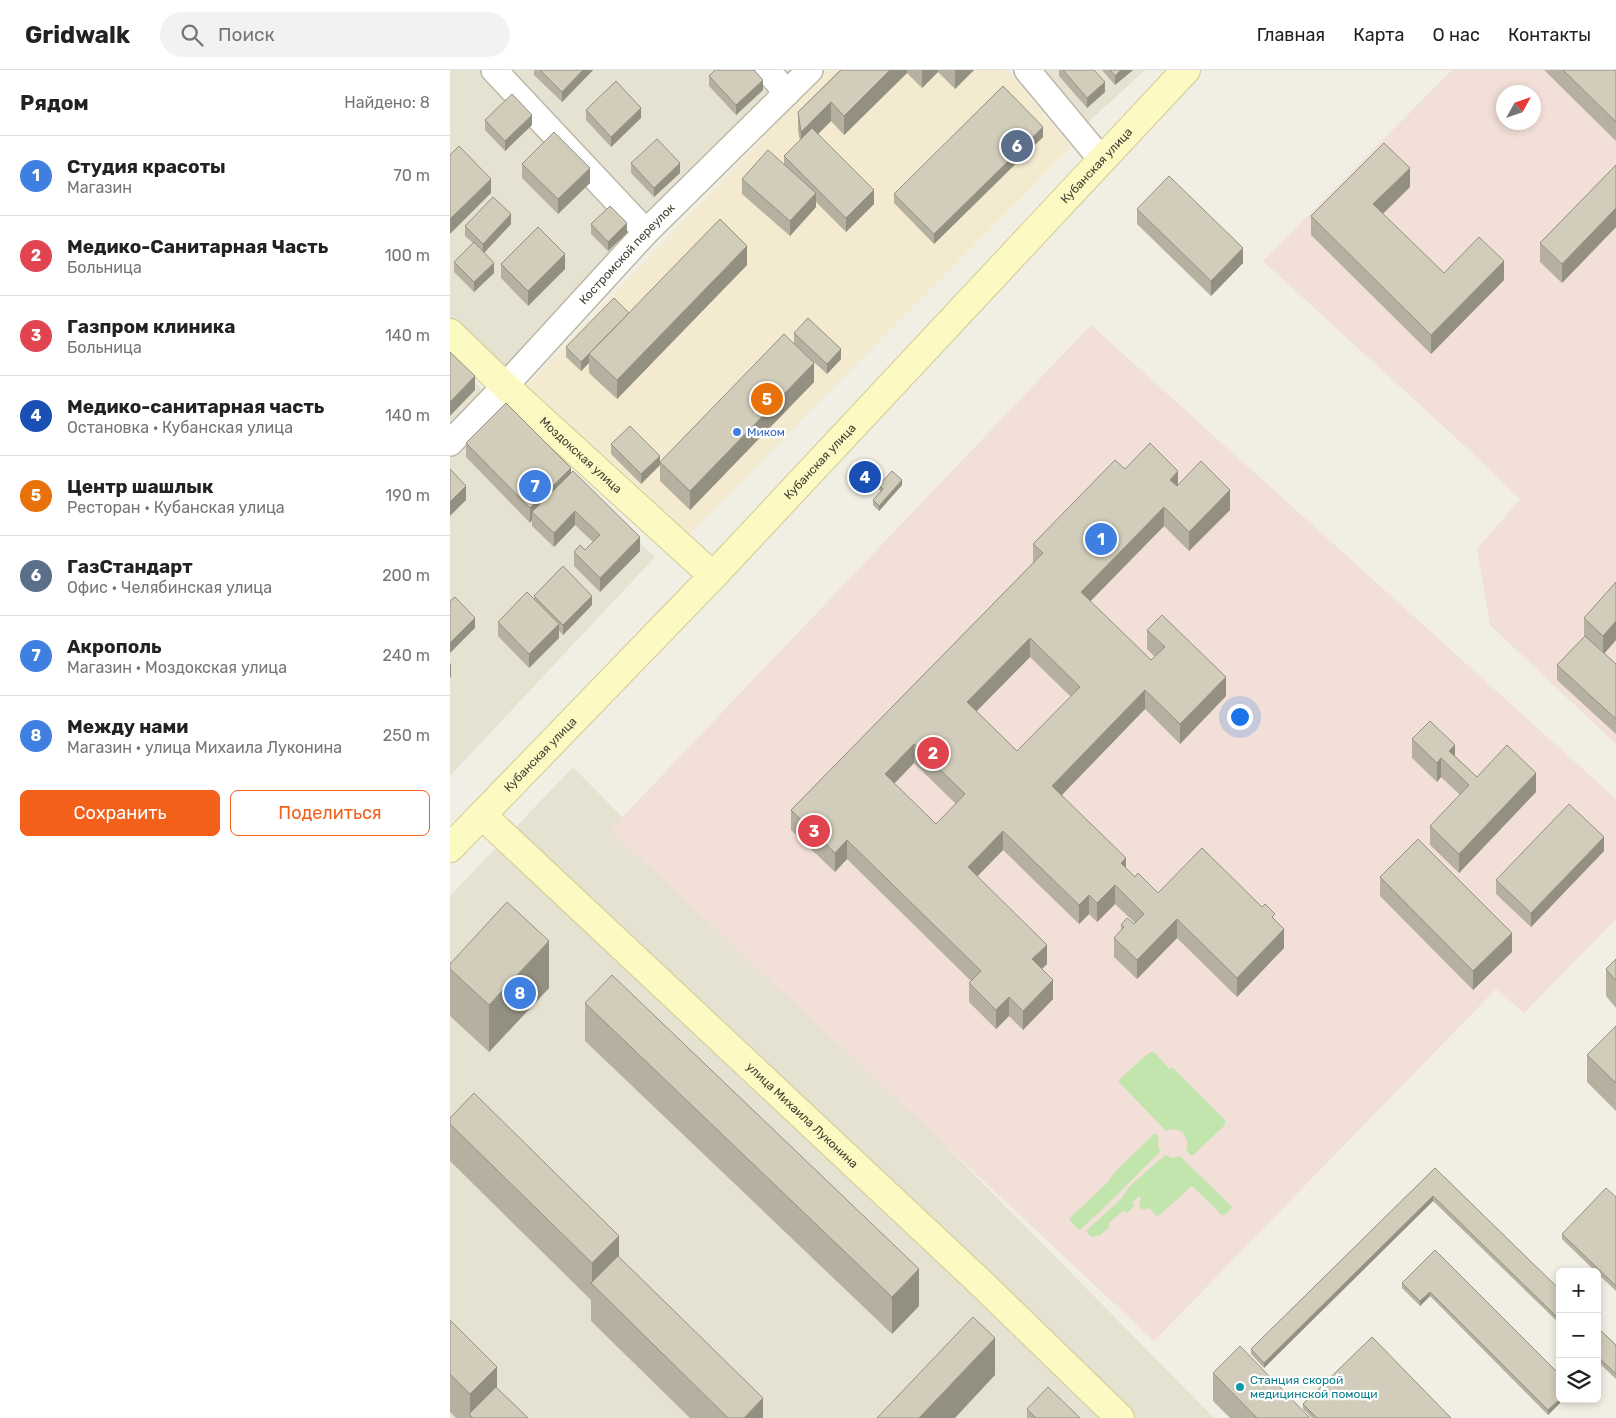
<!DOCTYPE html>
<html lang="ru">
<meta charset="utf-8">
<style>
:root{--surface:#fff;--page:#f2f2f2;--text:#222;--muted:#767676;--line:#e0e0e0;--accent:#f2601a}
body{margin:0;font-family:Rubik,sans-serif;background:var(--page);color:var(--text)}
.controls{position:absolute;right:15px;bottom:15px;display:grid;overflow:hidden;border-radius:8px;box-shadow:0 2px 8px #0003}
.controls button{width:45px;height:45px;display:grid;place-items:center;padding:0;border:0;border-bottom:1px solid var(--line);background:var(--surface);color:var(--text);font:25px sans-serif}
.compass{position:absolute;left:1046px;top:15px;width:45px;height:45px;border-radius:50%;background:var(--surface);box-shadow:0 2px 8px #0003;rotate:50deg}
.you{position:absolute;left:789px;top:646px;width:18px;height:18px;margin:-12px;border:4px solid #fff;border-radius:50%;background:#1a73e8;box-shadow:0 0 0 8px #1a73e833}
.badge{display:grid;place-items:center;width:32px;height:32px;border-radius:50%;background:var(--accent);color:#fff;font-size:16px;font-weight:700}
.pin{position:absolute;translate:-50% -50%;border:2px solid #fff;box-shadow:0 1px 5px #0006}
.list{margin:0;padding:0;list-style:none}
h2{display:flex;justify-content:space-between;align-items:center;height:65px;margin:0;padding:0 20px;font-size:21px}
h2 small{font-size:16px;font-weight:400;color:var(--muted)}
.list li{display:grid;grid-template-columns:32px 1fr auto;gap:15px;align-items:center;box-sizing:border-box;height:80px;padding:0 20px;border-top:1px solid var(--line)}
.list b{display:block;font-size:19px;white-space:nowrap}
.list p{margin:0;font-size:16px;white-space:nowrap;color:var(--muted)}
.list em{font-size:16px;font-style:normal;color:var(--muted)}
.actions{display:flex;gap:10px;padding:15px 20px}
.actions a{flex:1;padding:11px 0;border:1px solid var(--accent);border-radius:8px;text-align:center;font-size:18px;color:var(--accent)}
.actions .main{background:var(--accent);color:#fff}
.icon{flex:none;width:28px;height:28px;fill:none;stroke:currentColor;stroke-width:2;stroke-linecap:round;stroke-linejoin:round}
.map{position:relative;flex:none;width:1166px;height:1348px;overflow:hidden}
header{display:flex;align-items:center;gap:30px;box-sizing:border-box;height:70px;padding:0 25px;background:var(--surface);border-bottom:1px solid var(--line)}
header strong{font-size:24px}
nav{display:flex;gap:28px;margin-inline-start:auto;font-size:18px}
.search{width:350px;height:45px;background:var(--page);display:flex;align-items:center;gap:12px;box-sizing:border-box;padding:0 18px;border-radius:28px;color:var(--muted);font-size:19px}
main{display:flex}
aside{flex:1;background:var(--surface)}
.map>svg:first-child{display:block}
.residential{fill:#e5e2d2}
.commercial{fill:#f3eacf}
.medical{fill:#f2dfd7;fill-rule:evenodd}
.green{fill:#c2e5ad}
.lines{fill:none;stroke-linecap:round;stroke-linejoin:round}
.minor-casing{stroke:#bcb8a7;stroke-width:28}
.secondary-casing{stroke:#d0cb95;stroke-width:30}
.minor{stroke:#fff;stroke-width:25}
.secondary{stroke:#fcf9c2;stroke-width:28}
.wall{fill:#b5b0a0;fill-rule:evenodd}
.shaded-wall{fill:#939082}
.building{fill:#d2cdba;stroke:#939082;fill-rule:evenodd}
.shop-dot{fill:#3f7fe0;stroke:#fff;stroke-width:2}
.culture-dot{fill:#0f9aa8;stroke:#fff;stroke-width:2}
.labels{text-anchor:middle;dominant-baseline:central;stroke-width:4.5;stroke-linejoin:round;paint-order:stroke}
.street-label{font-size:12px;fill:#434034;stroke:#fff}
.shop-label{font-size:12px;fill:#366cbe;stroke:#fff;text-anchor:start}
.culture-label{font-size:12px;fill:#0d838f;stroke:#fff;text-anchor:start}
</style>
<header>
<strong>Gridwalk</strong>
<div class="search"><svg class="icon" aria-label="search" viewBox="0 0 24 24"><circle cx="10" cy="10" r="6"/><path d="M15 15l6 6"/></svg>Поиск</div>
<nav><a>Главная</a><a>Карта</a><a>О нас</a><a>Контакты</a></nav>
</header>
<main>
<aside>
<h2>Рядом<small>Найдено: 8</small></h2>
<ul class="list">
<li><span class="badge" style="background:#3f7fe0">1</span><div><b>Студия красоты</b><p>Магазин</p></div><em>70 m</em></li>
<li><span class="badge" style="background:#e0444e">2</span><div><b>Медико-Санитарная Часть</b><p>Больница</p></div><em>100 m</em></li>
<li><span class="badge" style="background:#e0444e">3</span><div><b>Газпром клиника</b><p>Больница</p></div><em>140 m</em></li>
<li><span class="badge" style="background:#1a4fb4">4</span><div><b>Медико-санитарная часть</b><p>Остановка · Кубанская улица</p></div><em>140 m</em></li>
<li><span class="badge" style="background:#e8710a">5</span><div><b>Центр шашлык</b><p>Ресторан · Кубанская улица</p></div><em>190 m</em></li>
<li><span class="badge" style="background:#5c6f8a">6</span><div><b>ГазСтандарт</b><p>Офис · Челябинская улица</p></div><em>200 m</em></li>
<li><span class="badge" style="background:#3f7fe0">7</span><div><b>Акрополь</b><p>Магазин · Моздокская улица</p></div><em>240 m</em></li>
<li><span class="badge" style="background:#3f7fe0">8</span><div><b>Между нами</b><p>Магазин · улица Михаила Луконина</p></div><em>250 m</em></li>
</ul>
<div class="actions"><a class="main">Сохранить</a><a>Поделиться</a></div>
</aside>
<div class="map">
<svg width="1166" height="1348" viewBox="0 0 1166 1348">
<rect width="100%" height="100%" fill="#f1efe4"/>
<path class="residential" d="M0,0H353L55,301L0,248Z
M585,0H695L633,57Z
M0,288L205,487L0,706Z
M123,697L764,1348H0V826Z"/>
<path class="commercial" d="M378,0H557L621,77L239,464L74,318Z"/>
<path class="medical" d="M1002,0H1166V674L1040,555L1027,479L1070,429L1017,378L813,191ZM1054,22H1084V52H1054Z
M641,255L1166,729V849L1074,943L1046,919L704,1271L160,760Z"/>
<path class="green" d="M702,982L705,983L719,999L722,997L775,1050V1055L742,1086L736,1080C741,1066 729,1055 716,1061L668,1011L696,985Z
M705,1063L709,1067C708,1073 707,1077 711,1081C684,1107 659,1134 631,1159H628L619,1149L656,1114L666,1101Z
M715,1085L723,1088L730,1086L782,1137L776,1144L772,1145L742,1116L707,1147L700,1138L695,1140L690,1138L689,1133L691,1129L689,1126L682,1133L684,1136L677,1143L674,1140L658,1154L660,1157L650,1165L641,1167L636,1161L670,1130L680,1116Z"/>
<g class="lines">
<g class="minor-casing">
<g id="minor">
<path d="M44,0L196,162"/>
<path d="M317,0L337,23"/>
<path d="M577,0L651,89"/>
<path id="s1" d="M0,373L55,316L196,162L360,0"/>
</g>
</g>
<g class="secondary-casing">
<g id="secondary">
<path id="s2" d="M0,263L55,316L263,506"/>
<path id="s3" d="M32,745L531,1213L670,1348"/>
<path id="s4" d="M0,778L263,506L736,0"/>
</g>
</g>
<use href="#minor" class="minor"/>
<use href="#secondary" class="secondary"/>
</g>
<path class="wall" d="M84,0H143L112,32L84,5Z
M390,0H524L505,19L488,2L472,18L457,3L394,65L381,51L368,64L424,134L396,162L366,132V137L340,166L292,124V109L334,94V86L350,71L348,61V42Z
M609,0H644L655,22L637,38L609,6Z
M652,0H683L665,15Z
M1094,0H1166V71Z
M259,6L313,20L286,45L259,16Z
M136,40L191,48L161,77L136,50Z
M35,50L82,55L55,81L35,60Z
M593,67L484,174L444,133V124Z
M181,93L230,103L204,127L181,103Z
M72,94L140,113L108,144L72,108Z
M1166,95V157L1112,213L1090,192V173Z
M960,117L933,144L994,203L1054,210L981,284L861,165V146Z
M687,139L793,193L761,226L687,154Z
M61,154L34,183L44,203L24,222L4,202V192L23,173L15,166V156Z
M141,154L177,163L158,181L141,164Z
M51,194L115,199L78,236L51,208Z
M297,195L167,329L139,303V293L131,301L116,287V277L179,243Z
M344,263L391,289L377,304L346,276L364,312L240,440L210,411V392L344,273Z
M16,373L121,403L190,481L150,522L124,496V482L135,480L143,472L125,455L104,477L82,456V450L80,453L16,387Z
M161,374L210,395L191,414L161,384Z
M675,399L728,415L780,440L739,481L714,456L640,531L701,590L705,587L697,579V560L776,626L730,674L695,639L612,725L676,798L685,807L708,823L825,850L834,878L787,927L727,868L687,909L664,887V868L671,860V855L684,854L685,853L665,834L647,852L639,844L629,854L553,780L527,806L597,894L592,899L603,929L573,960L559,946L546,959L519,932V913L521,911L397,789L385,802L341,760V740L583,493V474ZM580,587L621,627L567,681L526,641ZM464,693L506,734L486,754L444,714Z
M429,415H452L429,441L423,435V430L431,421L429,420Z
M1166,512V570L1154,583L1166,594V664L1107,610V595L1134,567V548Z
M84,526L142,535L113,565L109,561V568L79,598L48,566V552L84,529Z
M962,669L1005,686L1027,707L1086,722L1009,803L980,775V756L1010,725L991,707L987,712L962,688Z
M1154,781L1081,857L1046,824V810Z
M930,807L1062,882L1023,920L930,826Z
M1166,889V938L1156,926V899Z
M0,894L99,918L39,982L0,946Z
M135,933L469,1236L442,1264L135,971Z
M1166,956V1041L1137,1012V985Z
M0,1048L169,1187L313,1348H240L141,1251V1230L0,1091Z
M985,1098L1110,1220V1254L983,1131L814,1298L801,1284V1279Z
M1166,1127V1221L1147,1203V1202H1146L1112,1169V1164Z
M985,1180L1110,1329H1114L1098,1345L980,1226L970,1236L952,1218V1213Z
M0,1250L47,1318L78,1348H6L0,1342Z
M1147,1257L1166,1275V1309L1147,1291Z
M763,1303L860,1348H780L763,1331Z
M853,1334L1001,1348H862L853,1339Z
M577,1339L630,1348H577Z"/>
<path class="shaded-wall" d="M133,0H143L112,32V22Z
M440,0H457V3L394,65V46Z
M472,0H488V2L472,18Z
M505,0H524L505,19Z
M671,0H683L665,15V6Z
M313,10V20L286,45V35Z
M655,12V22L637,38V28Z
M381,32V51L351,81V62Z
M191,38V48L161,77V67Z
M82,45V55L55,81V71Z
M593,57V67L484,174V164Z
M230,93V103L204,127V118Z
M140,98V113L108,144V129Z
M960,98V117L923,153V134Z
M41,109V123L0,164V149Z
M424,120V134L396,162V148Z
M366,123V137L340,166V151Z
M1166,138V157L1112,213V194Z
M61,144V154L33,184V174Z
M177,153V163L158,181V172Z
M297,176V195L167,329V310Z
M793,178V193L761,226V211Z
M115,184V199L78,236V221Z
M1054,191V210L981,284V265Z
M44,193V203L24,222V212Z
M179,243L139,284V293L131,301V292Z
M391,279V289L377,304V294Z
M364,293V312L240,440V421Z
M25,306V320L0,346V332Z
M210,386V395L191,414V404Z
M121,398V413L82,442V450L80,453V438Z
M728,401V420L720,410Z
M452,410V415L429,441V436Z
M16,416V430L0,446V432Z
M780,420V440L739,481V462Z
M714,437V456L631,541V522Z
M125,441V455L104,477V463Z
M190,467V481L150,522V508Z
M142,526V535L113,565V555Z
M25,548V558L0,583V573Z
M1166,551V570L1153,585V566Z
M109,554V568L79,598V584Z
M580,568V587L517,651V632Z
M1,593V607L0,608V594Z
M776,607V626L730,674V654Z
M695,620V639L602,735V716Z
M464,674V693L435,723V704Z
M1005,675V694L999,681Z
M991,688V707L987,712V693Z
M1086,703V722L1009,803V784Z
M553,761V780L518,816V797Z
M1154,767V781L1081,857V843Z
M397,770V789L385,802V783Z
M676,788V807L671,793Z
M665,815V834L647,852V833Z
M639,825V844L629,854V835Z
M727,849V868L687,909V890Z
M834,859V878L787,927V908Z
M1062,863V882L1023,920V901Z
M99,871V918L39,982V935Z
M597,875V894L582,908V889Z
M603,910V929L573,960V941Z
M559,927V946L546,959V940Z
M983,1126V1131L814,1298V1293Z
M169,1166V1203L142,1214V1193Z
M469,1199V1236L442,1264V1227Z
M980,1222V1226L970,1236V1231Z
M545,1268V1305L505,1348H469Z
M47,1297V1334L20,1346V1324Z
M313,1328V1348H294Z
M1110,1329H1114L1098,1345V1340Z"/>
<path class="building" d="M90,0H133L112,22Z
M265,0H304L313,10L286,35L259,6Z
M391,0H440L394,46L381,32L351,62L348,42Z
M613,0H644L655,12L637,28Z
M660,0H671L665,6Z
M1113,0H1166V52Z
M166,11L191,38L161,67L136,40Z
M553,16L593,57L484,164L444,124Z
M62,24L82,45L55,71L35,50Z
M362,58L424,120L396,148L334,86Z
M104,62L140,98L108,129L72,94Z
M207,69L230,93L204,118L181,93Z
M934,73L960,98L923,134L994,203L1029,167L1054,191L981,265L861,146Z
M9,76L41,109L0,149V85Z
M318,80L366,123L340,151L292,109Z
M1166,95V138L1112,194L1090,173Z
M719,106L793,178L761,211L687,139Z
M43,127L61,144L33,174L15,156Z
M160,136L177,153L158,172L141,154Z
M270,149L297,176L167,310L139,284Z
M88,157L115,184L78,221L51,194Z
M24,172L44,193L24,212L4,192Z
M164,228L179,243L131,292L116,277Z
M358,248L391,279L377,294L344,263Z
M334,264L364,293L240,421L210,392Z
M0,282L25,306L0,332Z
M56,333L121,398L80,438L16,373Z
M180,356L210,386L191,404L161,374Z
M700,373L728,401L720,410L727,416L751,391L780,420L739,462L714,437L631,522L701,590L715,577L697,560L712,545L776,607L730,654L695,620L602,716L676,788L671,793L685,807L688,803L708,823L752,778L812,837L815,834L825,844L822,847L834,859L787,908L727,849L687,890L664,868L674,857L671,855L677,848L684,854L694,844L665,815L647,833L639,825L629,835L553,761L518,797L597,875L582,889L603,910L573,941L559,927L546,940L519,913L531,901L397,770L385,783L341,740L593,483L583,474L665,390L675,399ZM580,568L630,617L567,681L517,632ZM464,674L515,724L486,754L435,704Z
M0,399L16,416L0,432Z
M123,401L190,467L150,508L124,482L130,475L135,480L150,465L125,441L104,463L82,442Z
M442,401L452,410L429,436L423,430L433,419L429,415Z
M113,496L142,526L113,555L84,526Z
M1166,512V551L1153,566L1134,548Z
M77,522L109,554L79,584L48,552Z
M5,527L25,548L0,573V531Z
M1135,566L1166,594V649L1107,595Z
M980,651L1005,675L999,681L1027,707L1057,675L1086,703L1009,784L980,756L1019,715L991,688L987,693L962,669Z
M1119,734L1154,767L1081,843L1046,810Z
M968,769L1062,863L1023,901L930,807Z
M57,832L99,871L39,935L0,899V894Z
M1166,889V911L1156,899Z
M162,905L469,1199L442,1227L135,933Z
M1166,956V1013L1137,985Z
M24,1023L169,1166L142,1193L0,1054V1048Z
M985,1098L1110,1220V1250L983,1126L814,1293L801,1279Z
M1156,1118L1166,1127V1216L1112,1164Z
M985,1180L1110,1305V1329L1098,1340L980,1222L970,1231L952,1213Z
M168,1186L313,1328L294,1348H278L141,1213Z
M523,1247L545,1268L469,1348H427Z
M0,1250L47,1297L20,1324L0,1304Z
M1147,1257L1166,1275V1304L1147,1286Z
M922,1267L1001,1348H867L853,1334Z
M790,1276L860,1348H807L763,1303Z
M46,1317L78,1348H23L19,1344Z
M598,1317L630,1348H586L577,1339Z"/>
<circle class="shop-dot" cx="287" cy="362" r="5"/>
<circle class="culture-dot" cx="790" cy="1317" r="5"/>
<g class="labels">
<g class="street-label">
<text stroke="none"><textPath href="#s4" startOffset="940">Кубанская улица</textPath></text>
<text stroke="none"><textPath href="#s1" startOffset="259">Костромской переулок</textPath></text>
<text stroke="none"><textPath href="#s2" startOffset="179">Моздокская улица</textPath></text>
<text stroke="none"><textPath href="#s4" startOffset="535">Кубанская улица</textPath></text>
<text stroke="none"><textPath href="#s4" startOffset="130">Кубанская улица</textPath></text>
<text stroke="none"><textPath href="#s3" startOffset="439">улица Михаила Луконина</textPath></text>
</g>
<g class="shop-label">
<text x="297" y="362">Миком</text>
</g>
<g class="culture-label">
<text x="800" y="1310">Станция скорой<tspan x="800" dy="14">медицинской помощи</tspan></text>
</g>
</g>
</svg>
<div class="controls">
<button>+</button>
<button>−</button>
<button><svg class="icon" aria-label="layers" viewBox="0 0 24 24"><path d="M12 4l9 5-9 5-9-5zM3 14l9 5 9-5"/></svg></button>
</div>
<svg class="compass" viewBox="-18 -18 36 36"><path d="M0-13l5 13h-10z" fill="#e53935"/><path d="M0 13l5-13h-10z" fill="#767676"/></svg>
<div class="you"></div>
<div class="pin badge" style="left:651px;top:469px;background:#3f7fe0">1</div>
<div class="pin badge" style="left:483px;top:683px;background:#e0444e">2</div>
<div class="pin badge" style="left:364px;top:761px;background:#e0444e">3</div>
<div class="pin badge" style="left:415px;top:407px;background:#1a4fb4">4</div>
<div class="pin badge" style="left:317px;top:329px;background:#e8710a">5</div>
<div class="pin badge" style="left:567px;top:76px;background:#5c6f8a">6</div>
<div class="pin badge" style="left:85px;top:416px;background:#3f7fe0">7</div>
<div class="pin badge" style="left:70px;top:923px;background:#3f7fe0">8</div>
</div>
</main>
